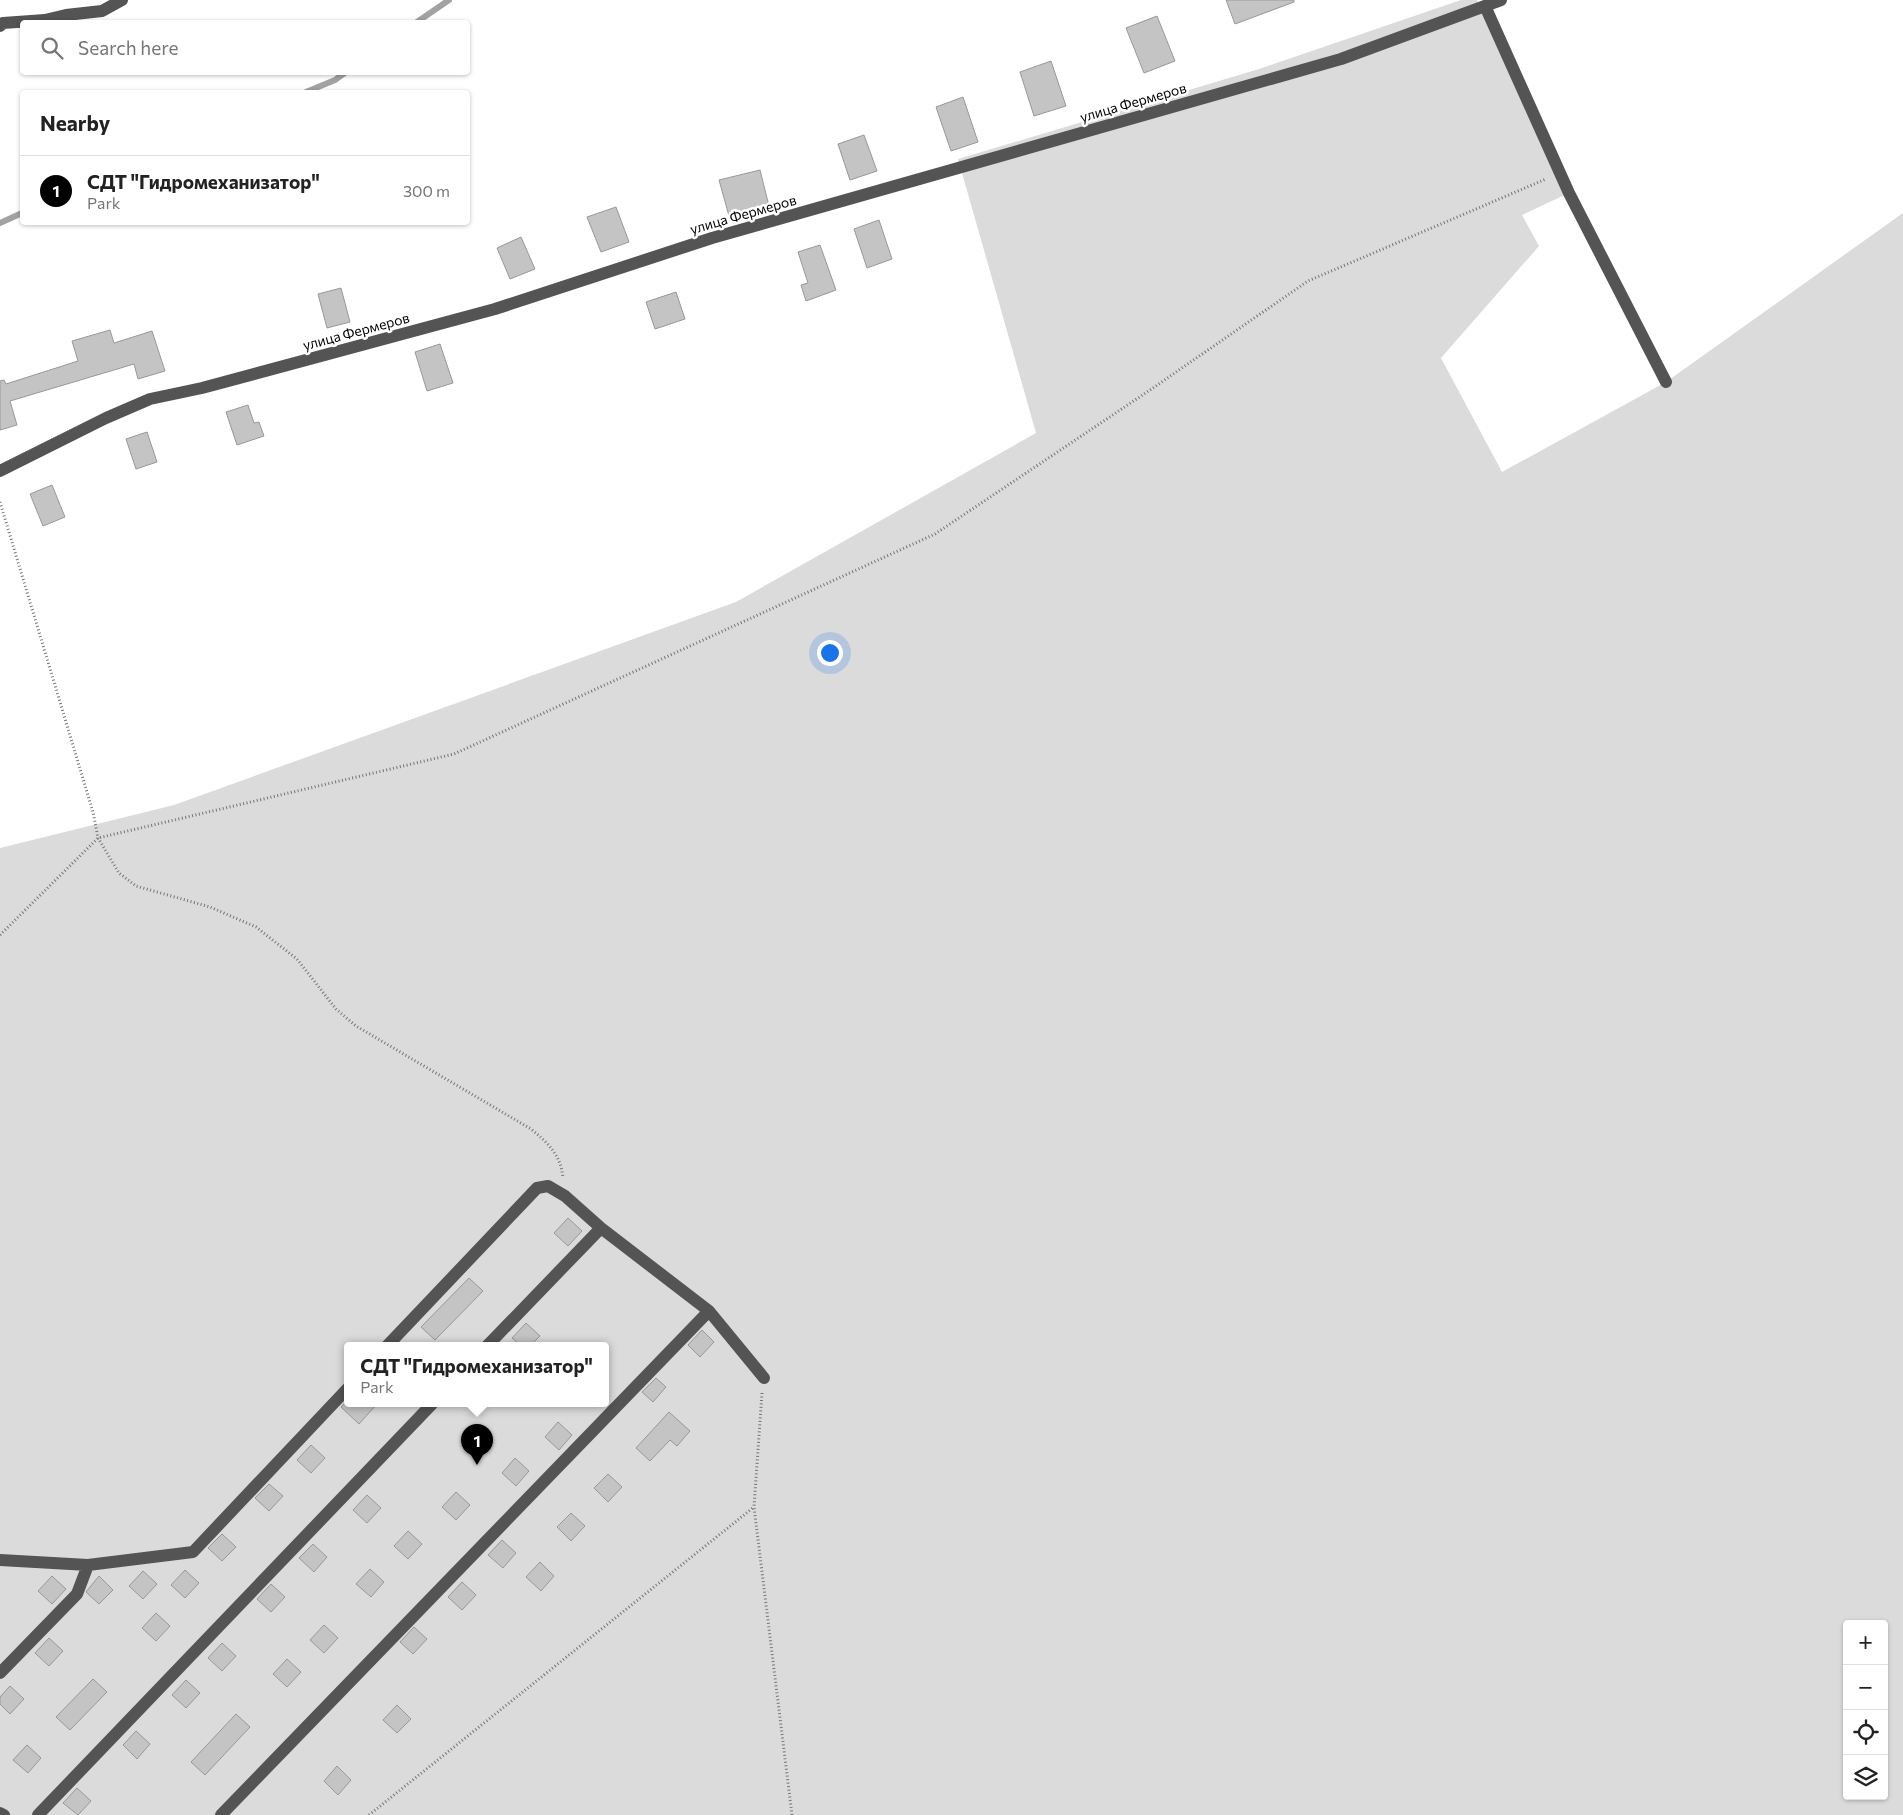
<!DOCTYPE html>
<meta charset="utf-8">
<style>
:root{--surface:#fff;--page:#f2f2f2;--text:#222;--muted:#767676;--line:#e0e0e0;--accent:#000}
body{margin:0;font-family:Commissioner,sans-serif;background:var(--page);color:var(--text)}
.controls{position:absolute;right:15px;bottom:15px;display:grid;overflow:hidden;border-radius:5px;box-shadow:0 1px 4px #0004}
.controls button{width:45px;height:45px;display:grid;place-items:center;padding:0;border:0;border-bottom:1px solid var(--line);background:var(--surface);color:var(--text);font:25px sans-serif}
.you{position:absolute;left:829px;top:652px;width:18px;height:18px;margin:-12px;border:4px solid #fff;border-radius:50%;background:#1a73e8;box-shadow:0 0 0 8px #1a73e833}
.badge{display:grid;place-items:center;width:32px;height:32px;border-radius:50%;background:var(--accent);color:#fff;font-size:16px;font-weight:700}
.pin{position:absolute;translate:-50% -41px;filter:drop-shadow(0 1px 2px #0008)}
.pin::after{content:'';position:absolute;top:26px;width:18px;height:15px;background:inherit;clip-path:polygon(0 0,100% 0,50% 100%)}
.popup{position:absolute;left:344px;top:1342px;width:265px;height:65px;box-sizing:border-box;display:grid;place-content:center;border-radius:5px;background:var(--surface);filter:drop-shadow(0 1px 4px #0005);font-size:16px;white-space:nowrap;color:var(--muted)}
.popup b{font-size:19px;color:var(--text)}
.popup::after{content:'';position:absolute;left:50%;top:100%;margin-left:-10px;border:10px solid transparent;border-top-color:var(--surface)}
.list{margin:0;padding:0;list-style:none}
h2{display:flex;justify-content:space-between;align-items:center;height:65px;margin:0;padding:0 20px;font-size:21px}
h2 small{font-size:16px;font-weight:400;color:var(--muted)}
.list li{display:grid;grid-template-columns:32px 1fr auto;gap:15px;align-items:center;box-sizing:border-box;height:70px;padding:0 20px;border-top:1px solid var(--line)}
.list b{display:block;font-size:19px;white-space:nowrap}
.list p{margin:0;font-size:16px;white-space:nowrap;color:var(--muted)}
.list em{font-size:16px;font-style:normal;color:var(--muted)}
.icon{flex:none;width:28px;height:28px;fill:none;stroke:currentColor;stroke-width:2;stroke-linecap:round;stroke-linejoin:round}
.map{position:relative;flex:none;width:1903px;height:1815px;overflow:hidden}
.search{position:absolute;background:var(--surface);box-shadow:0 1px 4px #0004;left:20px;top:20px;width:450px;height:55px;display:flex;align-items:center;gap:12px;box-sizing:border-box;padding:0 18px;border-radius:5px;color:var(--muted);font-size:19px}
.panel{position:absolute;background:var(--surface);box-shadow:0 1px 4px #0004;left:20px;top:90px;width:450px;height:135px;border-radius:5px}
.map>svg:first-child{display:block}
.green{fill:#dbdbdb;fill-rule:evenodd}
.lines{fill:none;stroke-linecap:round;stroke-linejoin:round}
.stream{stroke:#a2a2a2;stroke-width:6}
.building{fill:#c4c4c4;stroke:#989898}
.path{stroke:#767676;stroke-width:3;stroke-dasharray:1 2.5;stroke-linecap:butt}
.minor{stroke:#545454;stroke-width:12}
.labels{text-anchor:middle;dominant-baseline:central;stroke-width:5;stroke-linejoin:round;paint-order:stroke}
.street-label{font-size:14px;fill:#000;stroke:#fff}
</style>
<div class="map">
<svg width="1903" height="1815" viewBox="0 0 1903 1815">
<rect width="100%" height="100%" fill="#fff"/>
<path class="green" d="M1461,0H1477L1491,23L1569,193L1522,215L1539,246L1441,358L1502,472L1666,382L1903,213V1815H0V848L174,805L736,602L1036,433L958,159L1259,69ZM348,1346H606V1404H348ZM1847,1624H1884V1796H1847Z"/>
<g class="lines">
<path class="stream" d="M417,22L449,0
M306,92L335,80L346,72
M0,223L22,213"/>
</g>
<path class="building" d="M1226,0H1294V2L1235,24Z
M1157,16L1175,61L1144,73L1126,28Z
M1051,61L1066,106L1034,116L1020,72Z
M963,97L978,142L951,151L936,107Z
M864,135L877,171L850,180L838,144Z
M760,170L769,206L729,216L719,180Z
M616,207L629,242L601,252L587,217Z
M879,220L892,259L867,268L854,229Z
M521,237L535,269L510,279L497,248Z
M820,245L836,290L806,301L801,285L808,283L798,252Z
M341,288L350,322L327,328L318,294Z
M676,292L685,319L655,329L646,302Z
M110,330L114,343L152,331L165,371L138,379L134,364L10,401L17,425L0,430V381L4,380L6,384L78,361L72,341Z
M440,344L453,383L427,391L415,352Z
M248,405L254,423L259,422L264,436L237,445L226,412Z
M147,432L157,462L136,469L126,439Z
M52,485L65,517L43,526L30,494Z
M568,1218L582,1231L568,1246L554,1233Z
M469,1278L483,1291L435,1340L421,1327Z
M526,1323L540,1336L530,1346H521L512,1338Z
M702,1330L714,1342L700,1357L688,1345Z
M656,1378L666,1387L653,1402L642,1392Z
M344,1404H377L359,1424L341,1407Z
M669,1412L690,1431L677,1446L670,1440L650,1461L636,1448Z
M558,1422L572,1435L559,1450L545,1437Z
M311,1445L325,1458L311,1473L297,1460Z
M515,1458L529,1471L516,1486L502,1473Z
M608,1474L622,1487L608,1502L594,1488Z
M269,1484L283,1496L269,1511L255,1498Z
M456,1492L470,1505L456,1520L442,1507Z
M367,1495L381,1508L367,1523L353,1510Z
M571,1513L585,1526L571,1541L557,1527Z
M408,1531L422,1544L408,1559L394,1546Z
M222,1534L236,1547L222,1561L208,1548Z
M502,1540L516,1553L503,1568L488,1555Z
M313,1544L327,1557L314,1572L299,1558Z
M540,1562L554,1576L541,1591L526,1577Z
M370,1569L384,1582L371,1597L356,1584Z
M185,1570L199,1583L185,1598L171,1585Z
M143,1571L157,1584L143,1599L129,1586Z
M52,1576L66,1589L52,1604L38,1591Z
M99,1576L113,1590L99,1604L86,1592Z
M462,1582L476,1595L462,1610L448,1597Z
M271,1584L285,1597L271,1612L257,1599Z
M156,1613L170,1626L156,1641L142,1628Z
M324,1625L338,1638L324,1653L310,1640Z
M414,1627L427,1639L413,1654L400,1642Z
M49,1638L63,1651L49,1666L35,1653Z
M222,1643L236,1656L222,1671L208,1658Z
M287,1659L301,1672L287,1687L273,1674Z
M93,1679L107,1692L70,1730L56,1717Z
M186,1680L200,1693L186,1708L172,1695Z
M10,1686L24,1699L10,1714L0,1704V1697Z
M397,1705L411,1719L397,1733L383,1720Z
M236,1714L250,1727L205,1775L191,1762Z
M136,1731L150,1744L137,1759L123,1745Z
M27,1745L41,1758L28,1773L13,1760Z
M337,1766L351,1780L338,1795L324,1781Z
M77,1788L91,1801L78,1815L63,1803Z"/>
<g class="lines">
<path class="path" d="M0,502L93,812L98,838L119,873L136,886L210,907L256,927L297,959L336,1009L356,1026L531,1129C548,1143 561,1155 563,1178
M0,935L98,838L454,754L935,534L1150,390L1308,281L1546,179
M762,1393L754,1507L792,1815
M369,1815L754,1507"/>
<path class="minor" d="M1485,6L1569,193L1666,382
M0,26L3,23L45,20L66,15L102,11L122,0
M0,471L106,418L150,399L202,388L495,309L712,238L1341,59L1501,0
M387,1346L537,1188L548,1186L565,1196L601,1228L709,1311L764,1378
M487,1346L601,1228
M0,1560L88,1565L193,1552L348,1388
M0,1673L77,1594L88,1565
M0,1813L4,1815
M38,1815L432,1404
M221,1815L709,1311"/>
</g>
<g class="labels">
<g class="street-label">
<text transform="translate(1133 102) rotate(-16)">улица Фермеров</text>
<text transform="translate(743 214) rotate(-16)">улица Фермеров</text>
<text transform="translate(356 331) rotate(-15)">улица Фермеров</text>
</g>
</g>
</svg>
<div class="controls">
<button>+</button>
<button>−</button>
<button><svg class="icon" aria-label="locate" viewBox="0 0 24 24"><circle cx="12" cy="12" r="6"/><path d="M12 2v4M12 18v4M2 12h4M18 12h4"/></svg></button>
<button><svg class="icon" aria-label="layers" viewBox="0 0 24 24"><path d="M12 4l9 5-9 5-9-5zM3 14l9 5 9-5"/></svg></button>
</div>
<div class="you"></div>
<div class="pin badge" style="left:477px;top:1465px">1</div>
<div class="popup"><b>СДТ &quot;Гидромеханизатор&quot;</b>Park</div>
<div class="search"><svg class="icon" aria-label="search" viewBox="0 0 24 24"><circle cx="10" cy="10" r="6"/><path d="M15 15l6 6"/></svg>Search here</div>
<section class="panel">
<h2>Nearby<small></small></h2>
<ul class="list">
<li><span class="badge">1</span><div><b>СДТ &quot;Гидромеханизатор&quot;</b><p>Park</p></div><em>300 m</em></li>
</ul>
</section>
</div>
